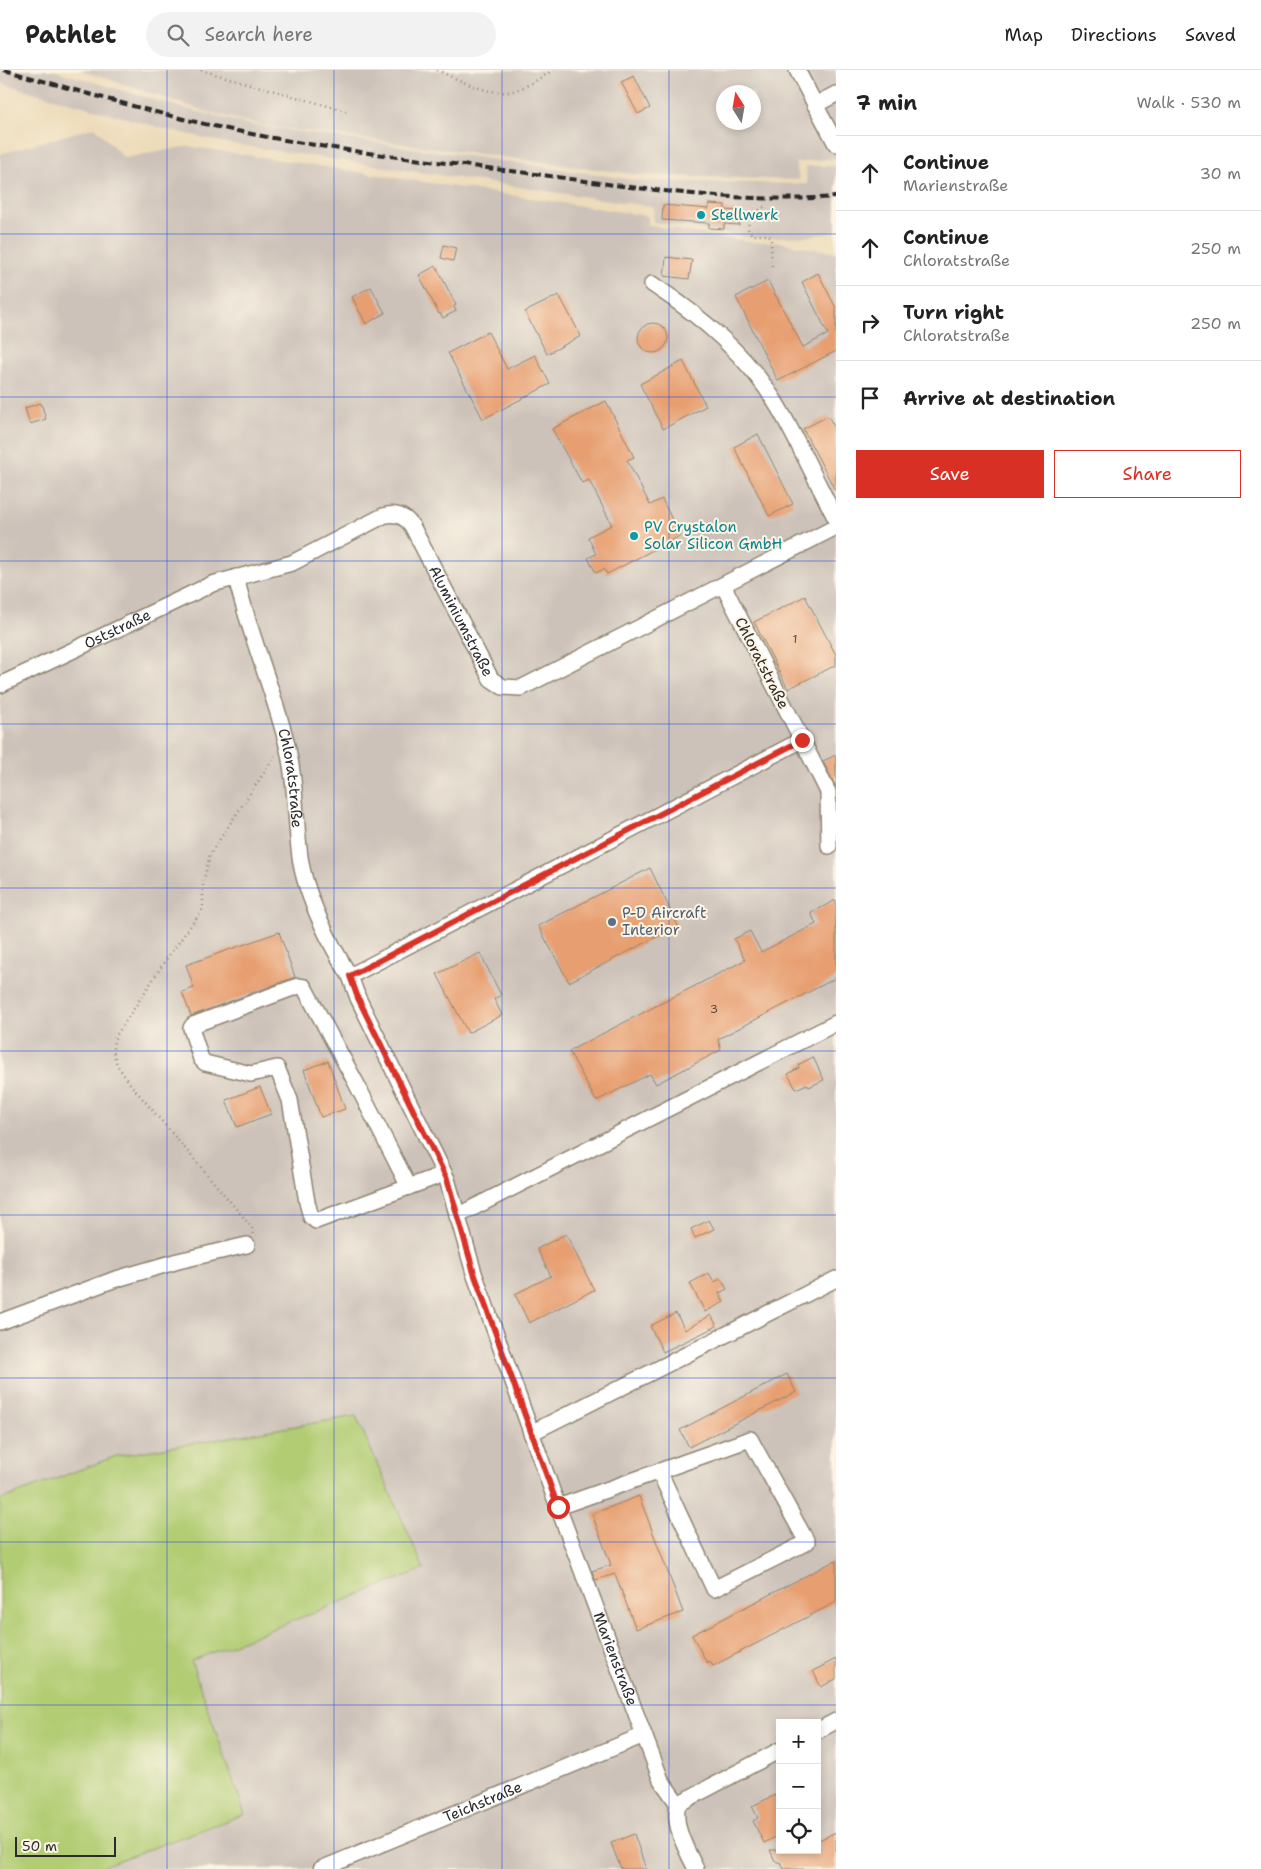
<!DOCTYPE html>
<meta charset="utf-8">
<style>
:root{--surface:#fff;--page:#f2f2f2;--text:#222;--muted:#767676;--line:#e0e0e0;--accent:#d93025}
body{margin:0;font-family:"Shantell Sans",sans-serif;background:var(--page);color:var(--text)}
.controls{position:absolute;right:15px;bottom:15px;display:grid;overflow:hidden;border-radius:0px;box-shadow:0 2px 8px #0003}
.controls button{width:45px;height:45px;display:grid;place-items:center;padding:0;border:0;border-bottom:1px solid var(--line);background:var(--surface);color:var(--text);font:25px sans-serif}
.compass{position:absolute;left:716px;top:15px;width:45px;height:45px;border-radius:50%;background:var(--surface);box-shadow:0 2px 8px #0003;rotate:349deg}
.scale{position:absolute;left:15px;bottom:12px;width:101px;box-sizing:border-box;padding-left:5px;border:2px solid #2b2b2b;border-top:0;font-size:14px;line-height:18px;white-space:nowrap;color:#2b2b2b;-webkit-text-stroke:4px #fcf5e5;paint-order:stroke}
.stop{position:absolute;width:15px;height:15px;margin:-11px;border:4px solid #d93025;border-radius:50%;background:#fff}
.stop.end{background:#d93025;border-color:#fff;box-shadow:0 1px 5px #0008}
.list{margin:0;padding:0;list-style:none}
h2{display:flex;justify-content:space-between;align-items:center;height:65px;margin:0;padding:0 20px;font-size:21px}
h2 small{font-size:16px;font-weight:400;color:var(--muted)}
.list li{display:grid;grid-template-columns:32px 1fr auto;gap:15px;align-items:center;box-sizing:border-box;height:75px;padding:0 20px;border-top:1px solid var(--line)}
.list b{display:block;font-size:19px;white-space:nowrap}
.list p{margin:0;font-size:16px;white-space:nowrap;color:var(--muted)}
.list em{font-size:16px;font-style:normal;color:var(--muted)}
.actions{display:flex;gap:10px;padding:15px 20px}
.actions a{flex:1;padding:11px 0;border:1px solid var(--accent);border-radius:0px;text-align:center;font-size:18px;color:var(--accent)}
.actions .main{background:var(--accent);color:#fff}
.icon{flex:none;width:28px;height:28px;fill:none;stroke:currentColor;stroke-width:2;stroke-linecap:round;stroke-linejoin:round}
.map{position:relative;flex:none;width:836px;height:1799px;overflow:hidden}
header{display:flex;align-items:center;gap:30px;box-sizing:border-box;height:70px;padding:0 25px;background:var(--surface);border-bottom:1px solid var(--line)}
header strong{font-size:24px}
nav{display:flex;gap:28px;margin-inline-start:auto;font-size:18px}
.search{width:350px;height:45px;background:var(--page);display:flex;align-items:center;gap:12px;box-sizing:border-box;padding:0 18px;border-radius:28px;color:var(--muted);font-size:19px}
main{display:flex}
aside{flex:1;background:var(--surface)}
.map>svg:first-child{display:block}
.industrial{fill:#cdc2b9;fill-rule:evenodd}
.green{fill:#b1cc72;stroke:#6e7c4e}
.building{fill:#e79e6f}
.lines{fill:none;stroke-linecap:round;stroke-linejoin:round}
.minor-casing{stroke:#8c8472;stroke-width:18}
.path{stroke:#8c8472;stroke-width:2.5;stroke-dasharray:1 4;stroke-linecap:butt}
.minor{stroke:#fff;stroke-width:15}
.rail{stroke:#2b2b2b;stroke-width:4;stroke-dasharray:8 4;stroke-linecap:butt}
.route{stroke:#d93025;stroke-width:6}
.grid{fill:none;stroke:#1d4ed8;stroke-width:1;stroke-opacity:0.55}
.culture-dot{fill:#0f9aa8;stroke:#fcf5e5;stroke-width:2}
.service-dot{fill:#5c6f8a;stroke:#fcf5e5;stroke-width:2}
.labels{text-anchor:middle;dominant-baseline:central;stroke-width:4;stroke-linejoin:round;paint-order:stroke}
.number-label{font-size:12px;fill:#5a483c}
.culture-label{font-size:15px;fill:#0d838f;stroke:#fcf5e5;text-anchor:start}
.street-label{font-size:15px;fill:#2b2b2b;stroke:#fcf5e5}
.service-label{font-size:15px;fill:#4e5e75;stroke:#fcf5e5;text-anchor:start}
</style>
<header>
<strong>Pathlet</strong>
<div class="search"><svg class="icon" aria-label="search" viewBox="0 0 24 24"><circle cx="10" cy="10" r="6"/><path d="M15 15l6 6"/></svg>Search here</div>
<nav><a>Map</a><a>Directions</a><a>Saved</a></nav>
</header>
<main>
<div class="map">
<svg width="836" height="1799" viewBox="0 0 836 1799">
<rect width="100%" height="100%" fill="#fcf5e5"/>
<filter id="ink" filterUnits="userSpaceOnUse"><feTurbulence type="fractalNoise" baseFrequency=".02" numOctaves="2"/><feDisplacementMap in="SourceGraphic" scale="10" xChannelSelector="R" yChannelSelector="G"/><feConvolveMatrix kernelMatrix="1 2 1 2 8 2 1 2 1" color-interpolation-filters="sRGB"/></filter>
<filter id="wash" filterUnits="userSpaceOnUse"><feTurbulence type="fractalNoise" baseFrequency=".0096" numOctaves="4" result="noise"/><feDisplacementMap in="SourceGraphic" scale="20" xChannelSelector="R" yChannelSelector="G"/><feGaussianBlur stdDeviation="1.12" result="paint"/><feColorMatrix in="noise" values="0 0 0 0 0 0 0 0 0 0 0 0 0 0 0 0 0 1.4 0 .05"/><feComposite in="paint" operator="in"/></filter>
<g filter="url(#wash)">
<rect width="100%" height="100%" fill="#eddcba"/>
<path class="industrial" d="M0,0H52L179,37L246,54L641,111L807,114L806,96H836V162L809,166L752,168L653,152L654,137L231,74L165,59L0,13Z
M80,0H836V88L795,93L800,110L640,105L261,55L204,41ZM724,22H754V52H724Z
M95,57L124,88L188,76L648,146V155L753,172H777L836,183V1799H0V84ZM780,1653H817V1780H780Z"/>
<path class="green" d="M356,1346L424,1499L191,1591L245,1744L95,1799H0V1430L116,1386Z"/>
<g id="blocks">
<path class="building" d="M634,6L650,38L638,44L621,12Z
M709,134L725,135V140L740,141L739,155L724,154V159L709,158V153L662,150L663,135L709,139Z
M444,175L456,178L453,191L441,188Z
M666,187L692,190L689,209L664,206Z
M436,196L456,235L454,236L456,241L443,248L440,243L439,244L419,205Z
M818,203L836,238V281L778,311L736,227L768,211L803,277L828,264L802,212Z
M371,217L385,243L366,254L352,227Z
M559,225L581,266L547,284L525,242Z
M638 268a15 15 0 1 1 30 0a15 15 0 1 1-30 0Z
M488,262L507,299L535,285L550,314L483,349L448,283Z
M683,291L706,336L663,359L640,314Z
M606,331L634,387L627,390L650,435L662,429L680,466L607,504L604,499L596,503L588,488L596,484L588,467L612,455L589,410L582,413L552,359Z
M41,333L46,349L30,354L25,338Z
M828,346L836,360V422L803,359Z
M758,364L793,434L769,446L734,377Z
M805,526L836,585V595L788,619L754,552Z
M836,685V717L823,691Z
M650,798L678,856L569,912L538,856Z
M836,830V908L718,969L721,980L656,1014L650,1004L596,1031L569,981L745,890L734,869L750,861L761,882L816,854L811,843Z
M279,862L295,907L191,946L182,922L194,918L186,895Z
M480,883L501,925L494,929L502,945L468,963L437,904Z
M813,987L824,1010L809,1017L807,1014L796,1019L788,1004L799,998L798,995Z
M328,991L345,1039L321,1047L304,1000Z
M260,1017L271,1044L237,1057L226,1030Z
M709,1150L714,1159L695,1168L691,1159Z
M566,1164L594,1220L529,1253L515,1224L551,1206L537,1179Z
M709,1203L714,1212L721,1209L727,1219L719,1223L724,1232L705,1242L690,1213Z
M676,1243L685,1260L711,1245L717,1256L663,1282L650,1256Z
M787,1304L796,1322L689,1377L680,1360Z
M639,1426L683,1542L636,1559L615,1504L595,1510L592,1501L611,1495L592,1444Z
M836,1490V1532L713,1596L710,1591L707,1593L692,1565Z
M836,1589V1609L821,1617L813,1601Z
M775,1725L780,1734V1765L764,1773L753,1751L758,1748L752,1736Z
M836,1762V1799H784L781,1793L775,1791L770,1780H817V1771Z
M634,1764L646,1799H621L611,1773Z"/>
</g>
</g>
<g filter="url(#ink)">
<use href="#blocks" fill-opacity="0" stroke="#8c8472" stroke-width="1"/>
<g class="lines">
<g class="minor-casing">
<g id="minor">
<path d="M797,0L836,74"/>
<path d="M815,35L836,24"/>
<path d="M652,214C702,247 750,287 780,340C800,375 817,413 836,449"/>
<path id="s1" d="M236,507C249,563 272,616 286,671C296,709 295,749 300,787C305,824 330,875 350,906L802,670L723,515"/>
<path id="s2" d="M0,615L212,514L292,493L383,446C395,442 405,446 412,456L491,609L503,617L521,618L836,457"/>
<path d="M802,670L828,722L829,776"/>
<path id="s3" d="M350,906L358,928L447,1109L474,1203L558,1437L661,1710L678,1734"/>
<path d="M409,1117L355,1011L304,917L298,916L193,955L191,958L201,989L205,993L251,1004L277,998L290,1030L307,1132L311,1147L316,1151L444,1104"/>
<path d="M457,1146L836,953"/>
<path d="M0,1252L113,1210L178,1191L247,1175"/>
<path d="M531,1363L836,1209"/>
<path d="M558,1437L750,1369L807,1472L714,1519L659,1401"/>
<path d="M817,1661L836,1651"/>
<path d="M678,1734L780,1680"/>
<path d="M678,1734C672,1755 687,1781 696,1799"/>
<path id="s4" d="M321,1799L644,1665"/>
</g>
</g>
<path class="path" d="M201,0L349,42
M437,0C457,9 484,24 507,22C523,20 540,8 553,0
M764,137L749,147L748,161L754,165H769L771,168L772,199
M253,1164L252,1158L244,1148L131,1015L117,995L113,981L114,969L165,891L203,839V813L210,784L275,686"/>
<use href="#minor" class="minor"/>
<path class="rail" d="M4,0C83,22 162,46 242,62C336,81 432,91 528,103C630,117 733,134 836,127"/>
</g>
</g>
<g class="lines" filter="url(#ink)">
<path class="route" d="M558,1437L474,1203L447,1109L358,928L350,906L802,670"/>
</g>
<path class="grid" d="M167,0V1799M334,0V1799M502,0V1799M669,0V1799M0,164H836M0,327H836M0,491H836M0,654H836M0,818H836M0,981H836M0,1145H836M0,1308H836M0,1472H836M0,1635H836"/>
<g class="culture-dot">
<circle cx="701" cy="145" r="5"/>
<circle cx="634" cy="466" r="5"/>
</g>
<circle class="service-dot" cx="612" cy="852" r="5"/>
<g class="labels">
<g class="number-label">
<text x="795" y="569">1</text>
<text x="714" y="939">3</text>
</g>
<g class="culture-label">
<text x="711" y="145">Stellwerk</text>
<text x="644" y="457">PV Crystalon<tspan x="644" dy="17">Solar Silicon GmbH</tspan></text>
</g>
<g class="street-label">
<text stroke="none"><textPath href="#s2" startOffset="560">Aluminiumstraße</textPath></text>
<text stroke="none"><textPath href="#s2" startOffset="130">Oststraße</textPath></text>
<text transform="translate(762 593) rotate(63)">Chloratstraße</text>
<text stroke="none"><textPath href="#s1" startOffset="209">Chloratstraße</textPath></text>
<text stroke="none"><textPath href="#s3" startOffset="734">Marienstraße</textPath></text>
<text stroke="none"><textPath href="#s4" startOffset="175">Teichstraße</textPath></text>
</g>
<g class="service-label">
<text x="622" y="843">P-D Aircraft<tspan x="622" dy="17">Interior</tspan></text>
</g>
</g>
</svg>
<div class="controls">
<button>+</button>
<button>−</button>
<button><svg class="icon" aria-label="locate" viewBox="0 0 24 24"><circle cx="12" cy="12" r="6"/><path d="M12 2v4M12 18v4M2 12h4M18 12h4"/></svg></button>
</div>
<svg class="compass" viewBox="-18 -18 36 36"><path d="M0-13l5 13h-10z" fill="#e53935"/><path d="M0 13l5-13h-10z" fill="#767676"/></svg>
<div class="scale">50 m</div>
<div class="stop" style="left:558px;top:1437px"></div>
<div class="stop end" style="left:802px;top:670px"></div>
</div>
<aside>
<h2>7 min<small>Walk · 530 m</small></h2>
<ul class="list">
<li><svg class="icon" aria-label="ahead" viewBox="0 0 24 24"><path d="M12 20V5M6 11l6-6 6 6"/></svg><div><b>Continue</b><p>Marienstraße</p></div><em>30 m</em></li>
<li><svg class="icon" aria-label="ahead" viewBox="0 0 24 24"><path d="M12 20V5M6 11l6-6 6 6"/></svg><div><b>Continue</b><p>Chloratstraße</p></div><em>250 m</em></li>
<li><svg class="icon" aria-label="right" viewBox="0 0 24 24"><path d="M7 20v-9h11M14 6l5 5-5 5"/></svg><div><b>Turn right</b><p>Chloratstraße</p></div><em>250 m</em></li>
<li><svg class="icon" aria-label="arrive" viewBox="0 0 24 24"><path d="M6 21V4h12l-3 4 3 4H6"/></svg><div><b>Arrive at destination</b></div></li>
</ul>
<div class="actions"><a class="main">Save</a><a>Share</a></div>
</aside>
</main>
